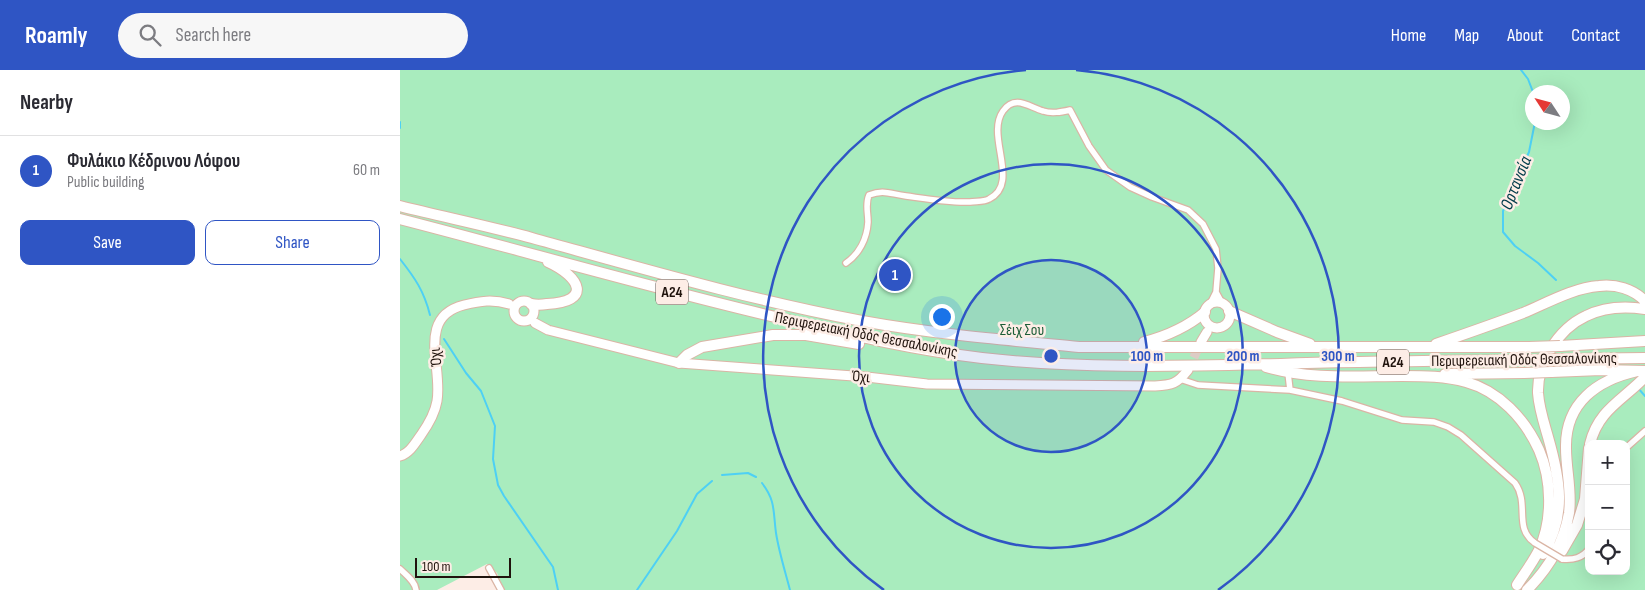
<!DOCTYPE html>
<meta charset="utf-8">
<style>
:root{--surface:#fff;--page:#f7f7f7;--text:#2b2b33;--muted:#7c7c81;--line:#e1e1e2;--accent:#2f55c4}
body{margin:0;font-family:"Sofia Sans Condensed",sans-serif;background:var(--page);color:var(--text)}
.controls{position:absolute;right:15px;bottom:15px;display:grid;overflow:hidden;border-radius:10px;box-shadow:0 5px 20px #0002}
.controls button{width:45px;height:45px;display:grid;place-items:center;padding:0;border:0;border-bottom:1px solid var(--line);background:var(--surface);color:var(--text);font:25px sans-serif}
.compass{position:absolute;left:1125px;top:15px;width:45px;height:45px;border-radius:50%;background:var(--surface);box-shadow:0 5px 20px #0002;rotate:306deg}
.scale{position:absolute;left:15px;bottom:12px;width:96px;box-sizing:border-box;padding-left:5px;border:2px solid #20130d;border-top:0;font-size:14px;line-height:18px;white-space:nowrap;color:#20130d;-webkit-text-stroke:4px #fdede6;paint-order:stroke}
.you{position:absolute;left:541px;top:246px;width:18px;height:18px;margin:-12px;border:4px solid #fff;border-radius:50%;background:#1a73e8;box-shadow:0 0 0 8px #1a73e833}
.badge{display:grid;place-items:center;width:32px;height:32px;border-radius:50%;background:var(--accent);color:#fff;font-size:16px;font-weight:700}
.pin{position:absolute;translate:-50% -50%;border:2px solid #fff;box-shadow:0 1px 5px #0006}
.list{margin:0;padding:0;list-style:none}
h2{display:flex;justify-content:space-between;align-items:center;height:65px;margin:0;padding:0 20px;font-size:21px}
h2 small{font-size:16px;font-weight:400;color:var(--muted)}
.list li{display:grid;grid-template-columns:32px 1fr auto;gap:15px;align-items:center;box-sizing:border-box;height:70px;padding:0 20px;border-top:1px solid var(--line)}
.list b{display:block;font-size:19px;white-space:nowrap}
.list p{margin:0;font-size:16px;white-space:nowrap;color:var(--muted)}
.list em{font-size:16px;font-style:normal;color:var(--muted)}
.actions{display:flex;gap:10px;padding:15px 20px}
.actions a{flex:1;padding:11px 0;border:1px solid var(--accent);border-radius:10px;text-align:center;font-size:18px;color:var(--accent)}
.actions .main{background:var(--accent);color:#fff}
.icon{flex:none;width:28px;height:28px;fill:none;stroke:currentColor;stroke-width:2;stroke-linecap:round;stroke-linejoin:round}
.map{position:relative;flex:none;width:1245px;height:520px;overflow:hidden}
header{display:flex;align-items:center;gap:30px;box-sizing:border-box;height:70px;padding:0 25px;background:var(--accent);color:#fff}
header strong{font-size:24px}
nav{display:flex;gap:28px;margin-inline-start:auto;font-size:18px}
.search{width:350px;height:45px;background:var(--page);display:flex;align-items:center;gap:12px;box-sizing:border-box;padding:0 18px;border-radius:28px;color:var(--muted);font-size:19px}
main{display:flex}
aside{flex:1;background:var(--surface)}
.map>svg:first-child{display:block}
.green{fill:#a9ecbe;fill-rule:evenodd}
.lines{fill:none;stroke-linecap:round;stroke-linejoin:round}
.stream{stroke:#4ed0f4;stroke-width:2}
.secondary-tunnel{stroke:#dcccc5;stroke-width:9;stroke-dasharray:9 4.5;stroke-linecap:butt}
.minor-casing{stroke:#dab5a5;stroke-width:8}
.secondary-casing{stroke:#dab5a5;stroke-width:11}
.trunk-casing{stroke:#dab5a5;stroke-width:12}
.minor{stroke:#fff;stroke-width:5.5}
.secondary{stroke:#fff;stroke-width:9}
.trunk{stroke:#fff;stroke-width:10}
.minor-bridge-casing{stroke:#dab5a5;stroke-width:8;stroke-linecap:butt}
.trunk-bridge-casing{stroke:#dab5a5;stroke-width:12;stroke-linecap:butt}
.minor-bridge{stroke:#fff;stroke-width:5.5}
.trunk-bridge{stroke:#fff;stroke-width:10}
.ring{fill:none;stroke:#2f55c4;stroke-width:2.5}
.labels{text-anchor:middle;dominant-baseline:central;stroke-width:5;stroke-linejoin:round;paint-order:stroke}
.shield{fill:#fdede6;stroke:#62544e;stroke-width:1}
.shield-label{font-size:15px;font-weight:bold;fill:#20130d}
.park-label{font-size:16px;fill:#1d5e38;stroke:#fdede6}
.street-label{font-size:16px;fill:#20130d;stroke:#fdede6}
.water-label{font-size:18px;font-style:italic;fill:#003b4a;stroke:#fdede6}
.centre{fill:#2f55c4;stroke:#fdede6;stroke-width:2.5}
.ring-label{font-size:15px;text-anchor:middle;font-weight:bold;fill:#2f55c4;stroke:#fdede6;stroke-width:5;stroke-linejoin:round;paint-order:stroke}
</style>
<header>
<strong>Roamly</strong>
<div class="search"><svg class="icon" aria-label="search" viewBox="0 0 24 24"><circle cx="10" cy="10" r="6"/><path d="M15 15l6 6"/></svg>Search here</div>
<nav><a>Home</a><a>Map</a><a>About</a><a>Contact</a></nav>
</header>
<main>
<aside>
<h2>Nearby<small></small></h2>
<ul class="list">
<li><span class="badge">1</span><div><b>Φυλάκιο Κέδρινου Λόφου</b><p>Public building</p></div><em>60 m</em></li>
</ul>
<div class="actions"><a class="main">Save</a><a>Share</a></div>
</aside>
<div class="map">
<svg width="1245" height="520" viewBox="0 0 1245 520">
<rect width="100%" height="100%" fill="#fdede6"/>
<path class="green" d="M0,0H1245V520H104L97,503L87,494L37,520H0ZM1132,22H1162V52H1132ZM1189,374H1226V501H1189Z"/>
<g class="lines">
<path class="stream" d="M1121,0L1128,9L1133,22
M0,52V58
M1135,52L1129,82L1103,141V162L1115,176L1138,193L1156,210
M0,189C15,208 24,221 30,245
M44,269L66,303L81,321L95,356L93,389L98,415L104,426L153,497L158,520
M1238,318L1245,326
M322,405L348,403L356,407
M362,413C376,431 373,442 376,463C379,482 385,501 390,520
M237,520L277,461L297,424L312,411"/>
<path class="secondary-tunnel" d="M788,300L801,272"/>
<g class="minor-casing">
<path id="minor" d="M446,193C459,184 467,169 468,152C468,142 465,134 469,125C484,119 490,124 506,126C527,129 549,133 570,132C576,131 584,132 589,129C621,113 585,66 603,41C615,24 629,37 643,41C652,44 661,42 670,40L689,76L706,100L730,117L752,127L788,140L803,154L816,179L818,198L816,222
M810,234L816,222L822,233
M888,303L890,320
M780,309L798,315L890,320L942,331L1002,350L1034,352L1048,357L1061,365L1115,413C1130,434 1113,458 1135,473
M1226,378L1245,361
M1162,489C1174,490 1182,488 1189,479
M89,498L101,520
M0,499C6,505 15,511 16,520"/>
</g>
<g class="secondary-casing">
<path id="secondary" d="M114 241a10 10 0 1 1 20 0a10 10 0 1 1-20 0Z
M804 245a13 13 0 1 1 26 0a13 13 0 1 1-26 0Z
M135,253L148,260L279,293L467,307L527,314L755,316C772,315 777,314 788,300
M801,272L807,262
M0,386C10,383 15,373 21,365C28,355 35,343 37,331C43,297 16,247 64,235C80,231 93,229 109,234"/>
</g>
<g class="trunk-casing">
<path id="trunk" d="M0,136C44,147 88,156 132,168C241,198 350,230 462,251C534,264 607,270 679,277H1129
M0,149C128,182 255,219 384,249C450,265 515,280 582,288C680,299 783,296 881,294C964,291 1046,291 1129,290
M131,234C136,235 141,235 147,234C192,232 181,207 148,192
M829,241L877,262L910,274
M744,272C767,266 786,258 805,242
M1036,274C1065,264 1094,254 1123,243C1147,233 1173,218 1199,216C1216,214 1233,219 1245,231
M1160,276L1245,271
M1159,289L1245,288
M279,293L287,285L302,277L373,265H406L459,274
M866,297C910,310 957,306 1002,306C1023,306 1046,306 1066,312C1099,321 1125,349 1139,380C1152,410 1153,450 1139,480C1133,492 1124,504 1117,515
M1151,302L1201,300L1245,301
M1045,304L1124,303
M1190,374C1198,340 1223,330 1245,307
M1162,481L1177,455L1185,429L1189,378
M1143,484C1167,445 1160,409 1148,367C1144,353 1139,338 1138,323C1137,293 1158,259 1186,246C1204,237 1225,236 1245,239
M1127,520C1148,499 1164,472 1169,443C1172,421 1166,400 1166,378C1165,333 1197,310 1237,301"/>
</g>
<use href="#minor" class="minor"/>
<use href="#secondary" class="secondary"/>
<use href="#trunk" class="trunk"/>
<g class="minor-bridge-casing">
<path id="minor-bridge" d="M1135,473L1162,489"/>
</g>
<g class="trunk-bridge-casing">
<path id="trunk-bridge" d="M1129,277L1160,276
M1129,290L1159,289
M1124,303L1151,302"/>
</g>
<use href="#minor-bridge" class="minor-bridge"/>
<use href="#trunk-bridge" class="trunk-bridge"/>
</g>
<circle cx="651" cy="286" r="96" fill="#2f55c4" fill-opacity=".12"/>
<g class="ring">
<circle cx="651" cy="286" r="96"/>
<circle cx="651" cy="286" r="192"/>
<path d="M484 520A287 287 0 0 1 626 0M676 0A287 287 0 0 1 818 520"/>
</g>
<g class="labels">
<g class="shield">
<rect x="256" y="209.5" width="32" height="25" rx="4"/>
<rect x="977" y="279.5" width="32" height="25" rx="4"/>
</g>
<g class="shield-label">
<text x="272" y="222">Α24</text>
<text x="993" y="292">Α24</text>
</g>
<g class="park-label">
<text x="622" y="260">Σέιχ Σου</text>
</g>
<g class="street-label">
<text transform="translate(466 265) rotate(11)">Περιφερειακή Οδός Θεσσαλονίκης</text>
<text transform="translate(36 287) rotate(-96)">Όχι</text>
<text transform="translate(1124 290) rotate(-1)">Περιφερειακή Οδός Θεσσαλονίκης</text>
<text transform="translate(461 307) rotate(5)">Όχι</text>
</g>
<g class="water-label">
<text transform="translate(1116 113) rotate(-68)">Ορτανσία</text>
</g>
</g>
<circle cx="651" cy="286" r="8" class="centre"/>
<g class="ring-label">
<text x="747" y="291">100 m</text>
<text x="843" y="291">200 m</text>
<text x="938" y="291">300 m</text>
</g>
</svg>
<div class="controls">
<button>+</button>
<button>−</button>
<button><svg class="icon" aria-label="locate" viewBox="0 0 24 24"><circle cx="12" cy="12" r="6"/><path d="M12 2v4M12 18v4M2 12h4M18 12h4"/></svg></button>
</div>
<svg class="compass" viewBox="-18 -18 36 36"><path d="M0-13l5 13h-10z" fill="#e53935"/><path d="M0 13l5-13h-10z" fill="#7c7c81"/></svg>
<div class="scale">100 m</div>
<div class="you"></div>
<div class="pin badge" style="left:495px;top:205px">1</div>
</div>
</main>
